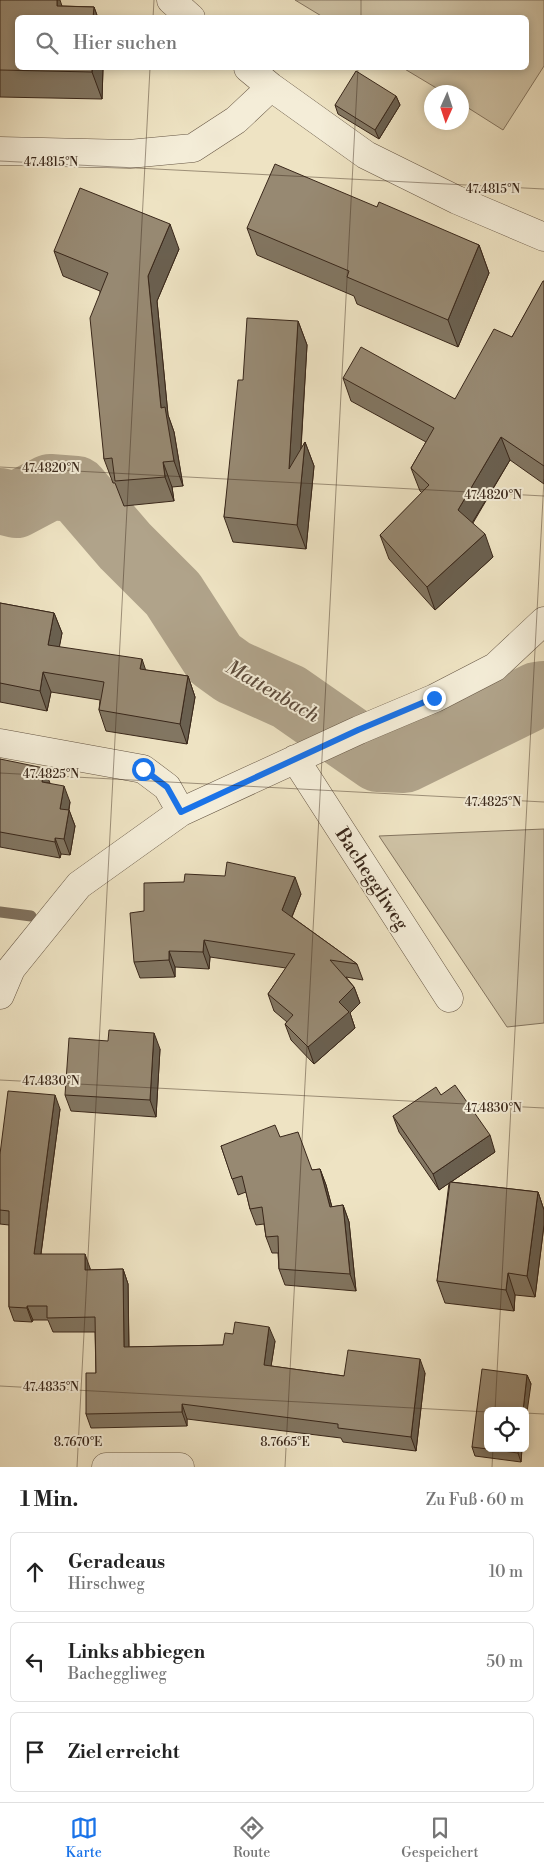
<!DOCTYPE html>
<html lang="de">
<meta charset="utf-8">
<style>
:root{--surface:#fff;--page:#f2f2f2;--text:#222;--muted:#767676;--line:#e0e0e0;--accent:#1a73e8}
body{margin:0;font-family:"Libre Bodoni",serif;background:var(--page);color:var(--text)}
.controls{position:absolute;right:15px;bottom:15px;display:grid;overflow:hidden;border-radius:8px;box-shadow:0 2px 8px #0003}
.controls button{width:45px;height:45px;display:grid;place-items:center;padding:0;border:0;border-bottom:1px solid var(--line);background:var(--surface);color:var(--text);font:25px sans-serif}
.compass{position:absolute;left:424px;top:85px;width:45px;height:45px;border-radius:50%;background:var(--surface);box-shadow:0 2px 8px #0003;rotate:183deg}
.stop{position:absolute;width:15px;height:15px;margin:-11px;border:4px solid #1a73e8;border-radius:50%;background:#fff}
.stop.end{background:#1a73e8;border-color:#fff;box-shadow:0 1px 5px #0008}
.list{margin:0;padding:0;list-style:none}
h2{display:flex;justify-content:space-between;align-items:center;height:65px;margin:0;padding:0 20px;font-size:21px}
h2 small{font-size:16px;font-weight:400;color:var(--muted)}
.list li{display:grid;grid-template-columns:32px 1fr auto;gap:15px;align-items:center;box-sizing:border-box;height:80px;margin:0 10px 10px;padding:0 10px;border:1px solid var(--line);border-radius:8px}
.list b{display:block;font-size:19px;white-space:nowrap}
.list p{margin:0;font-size:16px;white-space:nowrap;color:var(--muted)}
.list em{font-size:16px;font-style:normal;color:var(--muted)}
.icon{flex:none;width:28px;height:28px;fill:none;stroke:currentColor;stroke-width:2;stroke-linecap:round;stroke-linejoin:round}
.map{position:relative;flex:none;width:544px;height:1467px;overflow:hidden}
.search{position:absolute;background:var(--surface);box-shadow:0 2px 8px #0003;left:15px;right:15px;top:15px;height:55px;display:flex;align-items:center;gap:12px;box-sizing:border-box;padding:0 18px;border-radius:8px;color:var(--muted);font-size:19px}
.sheet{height:335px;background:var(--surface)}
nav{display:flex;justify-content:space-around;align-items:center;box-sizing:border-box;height:70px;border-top:1px solid var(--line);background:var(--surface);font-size:14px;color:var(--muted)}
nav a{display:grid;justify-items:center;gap:2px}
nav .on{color:var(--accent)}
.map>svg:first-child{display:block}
.green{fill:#cfc3a6;stroke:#847560}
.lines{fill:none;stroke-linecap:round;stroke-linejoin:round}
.stream{stroke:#80715d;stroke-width:11}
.river{stroke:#b0a38a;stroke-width:66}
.minor-casing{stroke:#665644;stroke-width:29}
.minor{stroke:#f4edd8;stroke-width:28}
.wall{fill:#827662;stroke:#39271a}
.shaded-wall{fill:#6a6050;stroke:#39271a}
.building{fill:#978972;stroke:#39271a}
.route{stroke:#1a73e8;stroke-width:6}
.ticks{fill:none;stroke:#39271a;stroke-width:1;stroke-opacity:0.45}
.labels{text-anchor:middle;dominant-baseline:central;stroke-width:4;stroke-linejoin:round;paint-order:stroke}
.street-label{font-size:19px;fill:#39271a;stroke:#f4edd8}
.water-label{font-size:20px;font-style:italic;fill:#5d4c3c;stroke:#f4edd8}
.ticks-label{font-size:12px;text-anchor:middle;fill:#39271a;stroke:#f4edd8;stroke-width:4;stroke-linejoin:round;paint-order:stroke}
</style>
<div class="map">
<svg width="544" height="1467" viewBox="0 0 544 1467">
<rect width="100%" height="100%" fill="#eee3c3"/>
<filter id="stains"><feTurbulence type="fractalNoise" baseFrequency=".004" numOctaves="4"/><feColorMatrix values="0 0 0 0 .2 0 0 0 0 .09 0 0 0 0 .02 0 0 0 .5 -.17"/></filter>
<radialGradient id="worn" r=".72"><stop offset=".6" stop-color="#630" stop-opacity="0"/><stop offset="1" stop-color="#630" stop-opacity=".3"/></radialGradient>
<path class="green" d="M295,0H544V66L503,130L462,104V92H443L403,68H526V18L323,17Z
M544,829V1023L507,1027L379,836Z"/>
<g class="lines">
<path class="stream" d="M0,912L31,916"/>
<path class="river" d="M0,501L16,505L50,487L76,489L125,546L173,594L215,659L233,672L289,697L378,759L404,760L537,695L544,694"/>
<g class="minor-casing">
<path id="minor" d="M171,0L191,18
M248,68L271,87L366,155L457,200L544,237
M0,151L129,154L193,148L236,120L271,87
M0,743L143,769L167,787L181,812
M295,759L449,998
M0,995L11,969L79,885L181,812L359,730L435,698L495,667L544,621
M106,1467H180"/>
</g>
<use href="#minor" class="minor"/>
</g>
<path class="wall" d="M0,0L62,6L94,7L98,18H18V68H103L102,99L0,97Z
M396,96L400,105L379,139L338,114L335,105Z
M377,207L479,245L489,273L458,347L357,304L354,296L257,255L247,228Z
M179,249L157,301L168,415L174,432L183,486L172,487L174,501L124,506L115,483H113L104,459L100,291L63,276L54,251Z
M544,281V484L510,460L473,523L493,557L435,610L389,559L380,535L422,493L420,491L411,468L426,442L351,401L343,378L455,399L512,337Z
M298,321L307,345L301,449L305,442L314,466L306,549L233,542L224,517L243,380Z
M0,603L54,613L62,633L59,647L145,670L188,676L195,697L187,744L106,731L99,710L100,700L51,692L47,711L0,702Z
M0,759L70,802L69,810L75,826L70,855L61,854L60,858L0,847Z
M301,894L292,917L357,964L363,980L346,977L354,987L360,1003L350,1013L355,1028L314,1064L291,1040L285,1024L287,1022L274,1011L268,994L286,968L210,957L209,969L175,967V977L140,978L134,962Z
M160,1049L156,1117L71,1111L65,1095Z
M441,1095L495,1152L451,1182L538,1192L544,1210V1225L535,1297L515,1295L514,1311L445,1303L437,1281L449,1183L439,1190L399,1132L393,1116Z
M60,1109L41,1254L90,1268V1270L123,1269L128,1284L129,1347L223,1345L275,1341L271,1366L344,1376L425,1373L416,1451L343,1442L341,1438L187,1419V1426L91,1428L86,1414L96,1373L95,1332H53L48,1320H33L32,1322L14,1321L9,1307V1225L0,1224V1154Z
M280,1137L312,1170L320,1169L326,1185L332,1207L343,1205L349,1222L356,1291L285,1285L279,1269L278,1253H272L266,1237L264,1224L256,1225L250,1209L246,1192L238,1195L221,1146Z
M527,1375L531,1384L488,1448H522L521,1462L475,1456L472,1447Z"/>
<path class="shaded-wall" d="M57,0H60L66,18L57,6Z
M94,7L98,18H93Z
M92,68H103L102,99L92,72Z
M396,96L400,105L379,139L375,130Z
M170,224L179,249L157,301L168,415L174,432L183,486L174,461L161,408L148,276Z
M479,245L489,273L458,347L448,320Z
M298,321L307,345L298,494L289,469Z
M501,437L510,460L466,533L458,510Z
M305,442L314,466L306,549L297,525Z
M163,462L172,487L174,501L165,477Z
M485,534L493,557L435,610L427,587Z
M54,613L62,633L56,665L48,645Z
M142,659L149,680L140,669Z
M43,672L51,692L47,711L40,691Z
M188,676L195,697L187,744L180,724Z
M44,768L50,783L42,782Z
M64,786L70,802L66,825L60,809Z
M69,810L75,826L70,855L64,839Z
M55,838L61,854L60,858L55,842Z
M295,877L301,894L288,926L282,910Z
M204,940L210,957L209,969L203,952Z
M169,951L175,967V977L169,960Z
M354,987L360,1003L350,1013L355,1028L314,1064L308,1047L339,1002Z
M154,1033L160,1049L156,1117L150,1100Z
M55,1095L60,1109L39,1268L34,1254Z
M490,1135L495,1152L439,1190L433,1174Z
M320,1169L326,1185L336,1223L330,1207Z
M538,1192L544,1210V1225L535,1297L527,1276Z
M343,1205L349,1222L356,1291L350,1274Z
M85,1254L90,1268V1284L85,1270Z
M123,1269L128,1284L129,1361L124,1347Z
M508,1273L515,1295L514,1311L506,1290Z
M27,1306L33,1320L32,1322L27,1308Z
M269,1327L275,1341L269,1379L264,1365Z
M420,1359L425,1373L416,1451L411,1437Z
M527,1375L531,1384L525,1426V1411H523Z
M182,1404L187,1419V1426L182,1412Z
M518,1448H522L521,1462L518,1453Z"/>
<path class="building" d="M0,0H57V6L94,7L93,18H18V68H92V72L0,70Z
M356,71L396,96L375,130L335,105Z
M275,164L377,207L379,202L479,245L448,320L347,277L349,271L247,228Z
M80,188L170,224L148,276L161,408L165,407L174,461L163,462L165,477L115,481L112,458L104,459L90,318L108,273L54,251Z
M543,281H544V466L501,437L458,510L485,534L427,587L380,535L429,485L411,468L434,428L343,378L361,347L455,399L494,329L512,337Z
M247,318L298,321L289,469L305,442L297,525L224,517L238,380H243Z
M0,603L54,613L48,645L142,659L140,669L188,676L180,724L99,710L104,682L43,672L40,691L0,683Z
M0,759L44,768L42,782L64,786L60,809L69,810L64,839L55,838V842L0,832Z
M227,862L295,877L282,910L357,964L330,960L354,987L339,1002L349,1012L308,1047L285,1024L293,1015L268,994L295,954L204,940L203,952L169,951V960L134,962L130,913L144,911V883L184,882L185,874L225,876Z
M109,1030L154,1033L150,1100L65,1095L69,1038L108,1041Z
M455,1085L490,1135L433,1174L393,1116L436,1087L441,1095Z
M8,1091L55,1095L34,1254H85V1270L123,1269L124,1347L223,1345L225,1333L233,1334L235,1322L269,1327L264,1365L344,1376L348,1350L420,1359L411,1437L338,1428V1424L182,1404V1412L86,1414V1373H96L95,1317L47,1318V1306H27V1308L9,1307V1211L0,1210V1154Z
M275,1125L280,1137L298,1132L312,1170L320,1169L330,1207L343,1205L350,1274L279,1269L278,1236L266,1237L262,1207L250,1209L242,1176L232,1179L221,1146Z
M450,1182L538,1192L527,1276L508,1273L506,1290L437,1281Z
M482,1369L527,1375L523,1411H488V1448H518V1453L472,1447Z"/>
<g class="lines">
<path class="route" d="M143,769L167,787L181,812L358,730L434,698"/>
</g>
<path class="ticks" d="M153,18L154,0M361,18V0M0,161L544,189M0,467L544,496M0,773L544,802M0,1080L544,1108M0,1386L488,1412M495,1411L544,479M525,1413L544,1414M77,1467L150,68M285,1467L358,68M492,1467L493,1448"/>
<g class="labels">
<g class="street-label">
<text transform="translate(372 879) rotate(57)">Bacheggliweg</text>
</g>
<g class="water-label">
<text transform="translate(272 692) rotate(30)">Mattenbach</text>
</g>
</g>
<g class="ticks-label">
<text x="51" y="166">47.4815°N</text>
<text x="493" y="193">47.4815°N</text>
<text x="51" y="472">47.4820°N</text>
<text x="493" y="499">47.4820°N</text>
<text x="51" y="778">47.4825°N</text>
<text x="493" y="806">47.4825°N</text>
<text x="51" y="1085">47.4830°N</text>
<text x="493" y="1112">47.4830°N</text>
<text x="51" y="1391">47.4835°N</text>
<text x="78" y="1446">8.7670°E</text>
<text x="285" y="1446">8.7665°E</text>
</g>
<rect width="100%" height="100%" filter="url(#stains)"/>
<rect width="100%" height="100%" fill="url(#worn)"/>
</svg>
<div class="controls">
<button><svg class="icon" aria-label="locate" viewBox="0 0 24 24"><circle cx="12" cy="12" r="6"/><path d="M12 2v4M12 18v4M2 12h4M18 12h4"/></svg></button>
</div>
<svg class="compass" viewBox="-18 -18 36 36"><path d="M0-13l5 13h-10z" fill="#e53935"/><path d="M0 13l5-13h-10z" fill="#767676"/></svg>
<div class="stop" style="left:143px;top:769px"></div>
<div class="stop end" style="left:434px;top:698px"></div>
<div class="search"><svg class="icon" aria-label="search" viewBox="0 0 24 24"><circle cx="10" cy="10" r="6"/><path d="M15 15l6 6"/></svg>Hier suchen</div>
</div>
<section class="sheet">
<h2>1 Min.<small>Zu Fuß · 60 m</small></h2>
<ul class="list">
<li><svg class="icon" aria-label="ahead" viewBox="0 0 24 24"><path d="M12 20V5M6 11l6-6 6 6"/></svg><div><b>Geradeaus</b><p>Hirschweg</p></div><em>10 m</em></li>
<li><svg class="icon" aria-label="left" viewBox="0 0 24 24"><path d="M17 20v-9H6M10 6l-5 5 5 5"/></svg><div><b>Links abbiegen</b><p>Bacheggliweg</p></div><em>50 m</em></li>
<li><svg class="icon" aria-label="arrive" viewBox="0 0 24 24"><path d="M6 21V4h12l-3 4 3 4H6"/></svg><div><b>Ziel erreicht</b></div></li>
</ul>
</section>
<nav>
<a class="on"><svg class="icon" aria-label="map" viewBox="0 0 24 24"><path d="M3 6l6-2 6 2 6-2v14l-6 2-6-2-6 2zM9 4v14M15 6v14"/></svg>Karte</a>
<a><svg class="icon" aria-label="directions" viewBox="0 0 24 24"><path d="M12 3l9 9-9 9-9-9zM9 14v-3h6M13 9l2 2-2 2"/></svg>Route</a>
<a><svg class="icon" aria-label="saved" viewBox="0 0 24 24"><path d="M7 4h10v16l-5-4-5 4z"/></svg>Gespeichert</a>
</nav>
